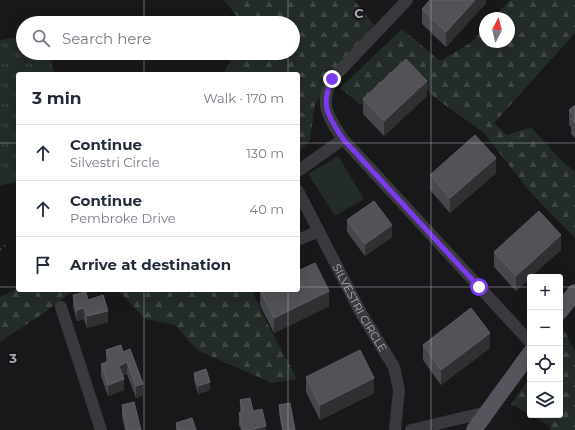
<!DOCTYPE html>
<meta charset="utf-8">
<style>
:root{--surface:#fff;--page:#f2f2f3;--text:#1f2937;--muted:#747a83;--line:#e0e1e3}
body{margin:0;font-family:Montserrat,sans-serif;background:var(--page);color:var(--text)}
.controls{position:absolute;right:12px;bottom:12px;display:grid;overflow:hidden;border-radius:4px;box-shadow:0 4px 16px #0002}
.controls button{width:36px;height:36px;display:grid;place-items:center;padding:0;border:0;border-bottom:1px solid var(--line);background:var(--surface);color:var(--text);font:20px sans-serif}
.compass{position:absolute;left:479px;top:12px;width:36px;height:36px;border-radius:50%;background:var(--surface);box-shadow:0 4px 16px #0002;rotate:7deg}
.stop{position:absolute;width:12px;height:12px;margin:-9px;border:3px solid #7c3aed;border-radius:50%;background:#fff}
.stop.end{background:#7c3aed;border-color:#fff;box-shadow:0 1px 4px #0008}
.list{margin:0;padding:0;list-style:none}
h2{display:flex;justify-content:space-between;align-items:center;height:52px;margin:0;padding:0 16px;font-size:17px}
h2 small{font-size:13px;font-weight:400;color:var(--muted)}
.list li{display:grid;grid-template-columns:26px 1fr auto;gap:12px;align-items:center;box-sizing:border-box;height:56px;padding:0 16px;border-top:1px solid var(--line)}
.list b{display:block;font-size:15px;white-space:nowrap}
.list p{margin:0;font-size:13px;white-space:nowrap;color:var(--muted)}
.list em{font-size:13px;font-style:normal;color:var(--muted)}
.icon{flex:none;width:22px;height:22px;fill:none;stroke:currentColor;stroke-width:2;stroke-linecap:round;stroke-linejoin:round}
.map{position:relative;flex:none;width:575px;height:430px;overflow:hidden}
.search{position:absolute;background:var(--surface);box-shadow:0 4px 16px #0002;left:16px;top:16px;width:284px;height:44px;display:flex;align-items:center;gap:10px;box-sizing:border-box;padding:0 14px;border-radius:22px;color:var(--muted);font-size:15px}
.panel{position:absolute;background:var(--surface);box-shadow:0 4px 16px #0002;left:16px;top:72px;width:284px;height:220px;border-radius:4px}
.map>svg:first-child{display:block}
.green{fill:#242c27}
.forest{fill:url(#forest-firs)}
.park{fill:url(#park-tufts)}
.lines{fill:none;stroke-linecap:round;stroke-linejoin:round}
.path{stroke:#3f3f45;stroke-width:2;stroke-dasharray:2 3;stroke-linecap:butt}
.minor{stroke:#3a393e;stroke-width:12}
.major{stroke:#56555d;stroke-width:16}
.wall{fill:#47484b}
.shaded-wall{fill:#303033}
.building{fill:#525257;stroke:#606066}
.route{stroke:#7c3aed;stroke-width:5}
.grid{fill:none;stroke:#abacb8;stroke-width:1;stroke-opacity:0.55}
.labels{text-anchor:middle;dominant-baseline:central;stroke-width:3.5;stroke-linejoin:round;paint-order:stroke}
.street-label{font-size:11px;fill:#abacb8;stroke:#131315}
.grid-label{font-size:13px;text-anchor:middle;font-weight:bold;fill:#abacb8;stroke:#131315;stroke-width:3.5;stroke-linejoin:round;paint-order:stroke}
</style>
<div class="map">
<svg width="575" height="430" viewBox="0 0 575 430">
<defs>
<pattern id="forest-firs" width="22" height="20" patternUnits="userSpaceOnUse"><rect width="22" height="20" fill="#242c27"/><path d="M5 1l3.5 6h-7zM16 11l3.5 6h-7z" fill="#414844"/></pattern>
<pattern id="park-tufts" width="24" height="20" patternUnits="userSpaceOnUse"><rect width="24" height="20" fill="#242c27"/><path d="M3 7l-1-3M5 7V3M7 7l1-3M15 17l-1-3M17 17v-4M19 17l1-3" fill="none" stroke="#414844"/></pattern>
</defs>
<rect width="100%" height="100%" fill="#18181a"/>
<path class="green" d="M338,156L364,199L335,216L308,174Z"/>
<path class="forest" d="M224,0H354L374,25L315,104L310,140L298,153V74H223L235,53H293V23H242Z
M510,0H575V33L494,123L507,135L531,127L559,158L575,172V238L530,192L483,132L438,100L402,68L361,105L340,88L402,29L440,61L472,42L485,27V42H509V18H493Z
M18,288V290H74L51,308L0,342V297Z
M118,290H252L264,317L297,379L272,383L197,350L175,325L145,319Z
M564,330L575,351V430H550V426L531,415H560V335Z
M530,377V414L511,404Z"/>
<path class="park" d="M23,36V53H50L54,74H18V182L0,185V40Z"/>
<g class="lines">
<path class="path" d="M0,250L6,245"/>
<g class="minor">
<path d="M343,139C328,117 319,105 332,79L407,0"/>
<path d="M298,171L343,139L530,342"/>
<path id="s1" d="M298,191L361,313L394,367L399,390L395,430"/>
<path d="M298,240L319,231"/>
<path d="M61,307L101,430"/>
<path d="M411,430L487,412"/>
</g>
<path class="major" d="M560,312L575,292
M474,430L530,353"/>
</g>
<path class="wall" d="M486,0V3L446,47L422,24V9Z
M427,96L384,136L363,114V99Z
M575,105V138L571,134V127L569,125V110Z
M496,173L450,213L430,190V175Z
M347,220L392,237L365,256L347,232Z
M561,250L530,277V278L516,291L494,267V252Z
M260,290L329,306L274,333L260,305Z
M73,295L88,300L108,322L87,328L84,319L77,321L73,307Z
M423,345L490,348L441,385L423,360Z
M106,350L123,352L143,395L136,398L127,374L122,376L124,390L108,396L101,376V364L106,362Z
M194,373L210,390L198,394L194,380Z
M306,377L374,393L320,420L306,392Z
M240,400L253,411L266,430H241L239,425V413H240Z
M122,405L141,430H125L122,417Z
M279,405L295,430H282L279,413Z
M176,423L196,430H176Z"/>
<path class="shaded-wall" d="M475,0H486V3L446,47V32Z
M427,81V96L384,136V121Z
M496,158V173L450,213V198Z
M392,225V237L365,256V244Z
M561,235V250L531,277H530V278L516,291V276Z
M329,291V306L274,333V318Z
M84,308V319L77,321V310Z
M108,311V322L87,328V316Z
M490,333V348L441,385V370Z
M127,362V374L119,377V366Z
M374,378V393L320,420V405Z
M124,379V390L108,396V385Z
M210,382V390L198,394V386Z
M143,384V395L136,398V386Z
M266,426V430H249Z"/>
<path class="building" d="M430,0H475L446,32L422,9Z
M406,59L427,81L384,121L363,99Z
M575,105V123L571,119L574,116L569,110Z
M475,135L496,158L450,198L430,175Z
M374,201L392,225L365,244L347,220Z
M539,211L561,235L516,276L494,252Z
M315,263L329,291L274,318L260,290H298V271Z
M86,292L88,300L103,295L108,311L87,316L84,308L77,310L73,295Z
M471,308L490,333L441,370L423,345Z
M121,345L123,352L130,349L143,384L136,386L127,362L119,366L124,379L108,385L101,364L110,361L106,350Z
M360,350L374,378L320,405L306,377Z
M206,369L210,382L198,386L194,373Z
M250,398L253,411L262,409L266,426L249,430H243L239,413L243,412L240,400Z
M134,402L141,430H127L122,405Z
M290,403L295,430H283L279,405Z
M192,418L196,430H178L176,423Z"/>
<g class="lines">
<path class="route" d="M332,79C320,106 328,116 343,139L479,287"/>
</g>
<path class="grid" d="M144,0V23M288,0V23M431,0V430M144,53V74M288,53V74M0,143H18M298,143H575M0,287H18M298,287H530M560,287H575M144,290V430M288,290V430"/>
<g class="labels">
<g class="street-label">
<text stroke="none"><textPath href="#s1" startOffset="132">SILVESTRI CIRCLE</textPath></text>
</g>
</g>
<g class="grid-label">
<text x="359" y="18">C</text>
<text x="13" y="363">3</text>
</g>
</svg>
<div class="controls">
<button>+</button>
<button>−</button>
<button><svg class="icon" aria-label="locate" viewBox="0 0 24 24"><circle cx="12" cy="12" r="6"/><path d="M12 2v4M12 18v4M2 12h4M18 12h4"/></svg></button>
<button><svg class="icon" aria-label="layers" viewBox="0 0 24 24"><path d="M12 4l9 5-9 5-9-5zM3 14l9 5 9-5"/></svg></button>
</div>
<svg class="compass" viewBox="-18 -18 36 36"><path d="M0-13l5 13h-10z" fill="#e53935"/><path d="M0 13l5-13h-10z" fill="#747a83"/></svg>
<div class="stop" style="left:479px;top:287px"></div>
<div class="stop end" style="left:332px;top:79px"></div>
<div class="search"><svg class="icon" aria-label="search" viewBox="0 0 24 24"><circle cx="10" cy="10" r="6"/><path d="M15 15l6 6"/></svg>Search here</div>
<section class="panel">
<h2>3 min<small>Walk · 170 m</small></h2>
<ul class="list">
<li><svg class="icon" aria-label="ahead" viewBox="0 0 24 24"><path d="M12 20V5M6 11l6-6 6 6"/></svg><div><b>Continue</b><p>Silvestri Circle</p></div><em>130 m</em></li>
<li><svg class="icon" aria-label="ahead" viewBox="0 0 24 24"><path d="M12 20V5M6 11l6-6 6 6"/></svg><div><b>Continue</b><p>Pembroke Drive</p></div><em>40 m</em></li>
<li><svg class="icon" aria-label="arrive" viewBox="0 0 24 24"><path d="M6 21V4h12l-3 4 3 4H6"/></svg><div><b>Arrive at destination</b></div></li>
</ul>
</section>
</div>
